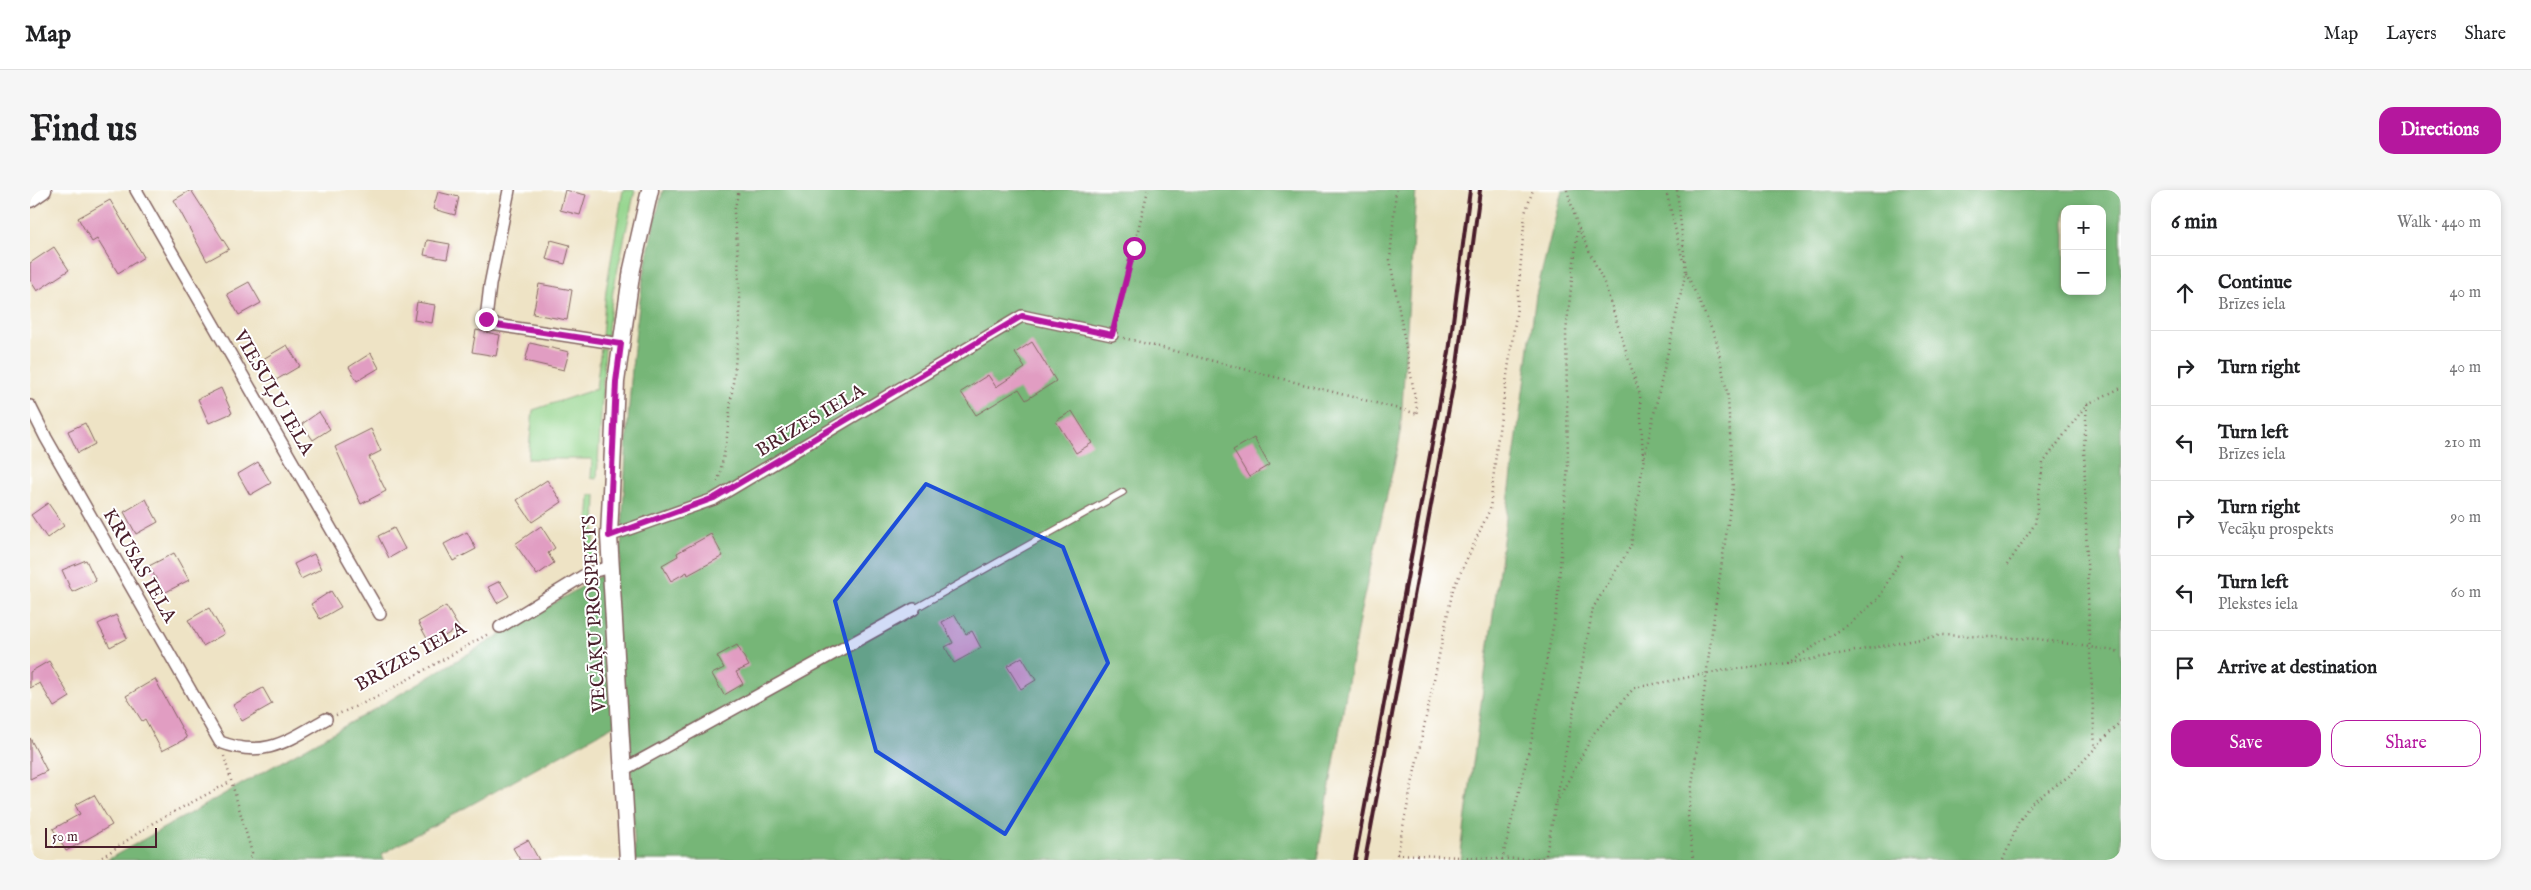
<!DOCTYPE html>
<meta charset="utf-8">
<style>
:root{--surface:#fff;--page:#f6f6f6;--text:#202124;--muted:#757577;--line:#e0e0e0;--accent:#b5179e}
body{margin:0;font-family:"IM FELL English",serif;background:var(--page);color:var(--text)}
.controls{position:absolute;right:15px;top:15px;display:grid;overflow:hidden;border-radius:10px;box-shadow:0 2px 8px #0003}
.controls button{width:45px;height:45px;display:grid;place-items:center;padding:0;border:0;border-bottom:1px solid var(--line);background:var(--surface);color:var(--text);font:25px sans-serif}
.scale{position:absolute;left:15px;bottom:12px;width:112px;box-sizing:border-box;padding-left:5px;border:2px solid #4a1f2b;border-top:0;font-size:14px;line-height:18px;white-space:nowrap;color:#4a1f2b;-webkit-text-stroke:4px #fff;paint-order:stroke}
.stop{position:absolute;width:15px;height:15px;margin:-11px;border:4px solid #b5179e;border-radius:50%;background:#fff}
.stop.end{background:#b5179e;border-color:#fff;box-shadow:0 1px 5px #0008}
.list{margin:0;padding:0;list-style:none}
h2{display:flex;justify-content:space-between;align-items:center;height:65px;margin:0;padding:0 20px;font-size:21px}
h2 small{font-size:16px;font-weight:400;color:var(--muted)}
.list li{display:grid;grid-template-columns:32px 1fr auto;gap:15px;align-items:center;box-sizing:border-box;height:75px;padding:0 20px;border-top:1px solid var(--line)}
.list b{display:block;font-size:19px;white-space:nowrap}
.list p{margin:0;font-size:16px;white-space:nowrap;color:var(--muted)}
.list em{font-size:16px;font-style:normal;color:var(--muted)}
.actions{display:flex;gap:10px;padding:15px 20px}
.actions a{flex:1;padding:11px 0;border:1px solid var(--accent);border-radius:15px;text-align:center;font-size:18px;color:var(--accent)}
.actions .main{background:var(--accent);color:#fff}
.icon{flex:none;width:28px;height:28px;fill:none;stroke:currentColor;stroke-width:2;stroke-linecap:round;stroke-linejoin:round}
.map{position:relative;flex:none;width:2091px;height:670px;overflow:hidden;border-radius:15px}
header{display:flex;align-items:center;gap:30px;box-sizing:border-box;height:70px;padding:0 25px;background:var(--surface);border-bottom:1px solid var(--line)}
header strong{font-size:24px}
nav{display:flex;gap:28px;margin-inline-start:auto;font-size:18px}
.intro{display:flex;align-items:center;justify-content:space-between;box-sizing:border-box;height:120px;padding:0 30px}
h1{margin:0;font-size:35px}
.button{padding:12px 22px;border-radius:15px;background:var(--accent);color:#fff;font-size:18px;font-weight:700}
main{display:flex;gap:30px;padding:0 30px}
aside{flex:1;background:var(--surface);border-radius:15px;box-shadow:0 2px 8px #0003}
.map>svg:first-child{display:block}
.green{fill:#93d48b;stroke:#6e7a5b}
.forest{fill:#76b677;stroke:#606a51;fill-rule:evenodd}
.building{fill:#e19dc2}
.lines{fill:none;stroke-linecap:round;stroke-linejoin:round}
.lane-casing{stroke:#836461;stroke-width:8}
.street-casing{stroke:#836461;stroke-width:14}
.secondary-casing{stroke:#836461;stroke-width:19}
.path{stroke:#836461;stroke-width:2.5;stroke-dasharray:1 4;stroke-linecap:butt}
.lane{stroke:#fff;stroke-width:5.5}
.street{stroke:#fff;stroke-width:11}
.secondary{stroke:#fff;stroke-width:16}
.rail{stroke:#4a1f2b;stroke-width:4}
.route{stroke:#b5179e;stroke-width:6}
.marked{fill:#1d4ed8;fill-opacity:0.2;stroke:#1d4ed8;stroke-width:4;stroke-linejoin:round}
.labels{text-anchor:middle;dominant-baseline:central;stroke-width:4;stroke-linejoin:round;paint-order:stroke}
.street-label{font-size:19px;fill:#4a1f2b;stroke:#fff}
</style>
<header>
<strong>Map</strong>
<nav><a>Map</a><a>Layers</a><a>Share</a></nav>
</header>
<div class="intro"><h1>Find us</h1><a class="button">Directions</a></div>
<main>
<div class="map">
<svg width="2091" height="670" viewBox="0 0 2091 670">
<rect width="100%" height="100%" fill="#fff"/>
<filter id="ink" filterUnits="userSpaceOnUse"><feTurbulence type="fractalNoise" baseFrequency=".02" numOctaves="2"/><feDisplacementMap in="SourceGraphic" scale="10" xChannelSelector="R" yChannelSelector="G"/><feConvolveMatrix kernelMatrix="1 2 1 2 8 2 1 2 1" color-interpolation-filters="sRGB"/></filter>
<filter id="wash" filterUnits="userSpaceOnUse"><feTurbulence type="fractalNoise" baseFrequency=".0096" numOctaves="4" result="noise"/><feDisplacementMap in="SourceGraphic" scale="20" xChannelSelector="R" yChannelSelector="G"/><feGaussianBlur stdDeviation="1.12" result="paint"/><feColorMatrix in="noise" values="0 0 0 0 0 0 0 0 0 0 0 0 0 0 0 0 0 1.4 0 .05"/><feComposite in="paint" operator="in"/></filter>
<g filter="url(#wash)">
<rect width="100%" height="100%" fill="#eee3c5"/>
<path class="green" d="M593,0H605L583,101L577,146H572L576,100Z
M571,158H575L567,289L561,288L562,269H498L503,220L566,199Z
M560,305H566L564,368L556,372Z"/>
<path class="forest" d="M633,0H1386L1370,248L1330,424L1287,670H605L599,527L352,664L354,670H77L343,520L590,374C598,250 598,121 633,0Z
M1532,0H2091V670H1430L1506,105ZM2035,19H2072V101H2035Z"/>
<g id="blocks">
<path class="building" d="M161,0L199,59L177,71L144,10Z
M535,0L556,5L550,25L530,20Z
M408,2L429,7L425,25L403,19Z
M80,10L114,67L88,83L67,49L62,52L48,28Z
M397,50L420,54L417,69L394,65Z
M521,50L540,55L535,74L516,69Z
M24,57L39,80L7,101L0,90V73Z
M219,92L231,113L209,125L197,104Z
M509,94L542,100L537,130L503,124Z
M387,112L405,115L402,133L384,130Z
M446,140L470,145L466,166L442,162Z
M1002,152L1026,191L996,210L989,199L946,225L931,202L958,185L966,197L995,178L985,163Z
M500,153L539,162L534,180L495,171Z
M257,155L270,176L246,190L233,169Z
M341,163L349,178L327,191L319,177Z
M191,198L202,223L179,233L168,209Z
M1042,221L1062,253L1046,263L1026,231Z
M289,222L300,239L283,250L272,234Z
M55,233L65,254L48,263L38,241Z
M341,239L351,261L339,267L356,301L331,314L305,257Z
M1224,248L1239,275L1219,287L1203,260Z
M228,272L241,293L220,305L208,284Z
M517,290L532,312L502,332L487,310Z
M116,309L128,332L106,344L94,322Z
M18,313L34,336L17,348L1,325Z
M511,336L525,358L518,363L524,373L507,385L485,354Z
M364,338L375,359L359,368L348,346Z
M437,342L446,359L423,371L414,354Z
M681,344L693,366L658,385L657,382L641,391L632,375L648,366L647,363Z
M144,363L159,390L134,403L119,376Z
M284,364L291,379L271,389L264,374Z
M56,370L66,391L42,402L32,380Z
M470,391L479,406L467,413L458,397Z
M301,401L311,417L290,429L281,414Z
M416,416L429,438L400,454L388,432Z
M179,418L194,444L173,456L158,430Z
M86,425L97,448L80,457L68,434Z
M925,425L936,444L942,441L951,458L924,473L915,457L923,453L912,432Z
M707,455L719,476L706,482L713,494L694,505L682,484L694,478L687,466Z
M992,467L1006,490L991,499L977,476Z
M19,471L40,507L24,517L10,493L0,498V482Z
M125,489L157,548L132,561L115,529L112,531L96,506Z
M233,498L242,514L212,531L203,515Z
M0,548L17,581L0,589Z
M64,605L82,635L36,661L23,639L50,624L45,615Z
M498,650L509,670H490L483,658Z"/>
</g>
</g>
<g filter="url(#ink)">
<use href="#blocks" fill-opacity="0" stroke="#836461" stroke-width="1"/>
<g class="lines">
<g class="lane-casing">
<path id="lane" d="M884,419L1093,302"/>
</g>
<g class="street-casing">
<path id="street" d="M106,0L350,424
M479,0L460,95L456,129L460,134L591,154
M0,216L16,248L190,552C235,569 257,551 296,529
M579,346L684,309L992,126L1082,145
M470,437L558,383L580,377
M593,580L884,419"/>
</g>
<g class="secondary-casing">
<path id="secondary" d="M0,9L13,0
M598,670L579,346L586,192L602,79L620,0"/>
</g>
<path class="path" d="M1537,0L1548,37L1575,95L1610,205L1613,269
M1636,0L1653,71
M1656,82L1686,149L1698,207L1703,299L1685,418L1658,626L1663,670
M1085,132L1118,0
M1094,148L1388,224L1360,70L1366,0
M2057,214L2054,257L2059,445L2065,558
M688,292L696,255L710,131L708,63L704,22L709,0
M1977,375L2005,334L2013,273L2057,214L2091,198
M1760,473L1912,445L2008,449L2091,462
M306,525L343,509L460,443
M194,566L222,663L219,670
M1526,613L1564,543L1604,498L1700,479L1758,473L1821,433L1849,408L1874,363
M1367,664L1472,669L1514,668
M68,670L123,633L200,592
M1366,670L1423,399L1460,319L1467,254L1487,118L1495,23L1503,0
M1472,670L1502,548L1527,416L1538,275L1536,142L1548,37
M1515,670L1563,418L1601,356L1613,273L1656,81L1647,0
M1973,670L1988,633L2001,613L2039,586L2091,531"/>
<use href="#lane" class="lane"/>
<use href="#street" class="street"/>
<use href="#secondary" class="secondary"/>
<path class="rail" d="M1325,670L1419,162L1440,0
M1335,670L1427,175L1450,0"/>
</g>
</g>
<g class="lines" filter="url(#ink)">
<path class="route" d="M456,129L460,134L591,154L586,192L579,346L684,308L992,126L1082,145L1104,58"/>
</g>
<path class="marked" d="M896,294L1033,357L1078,473L975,644L846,561L805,411Z"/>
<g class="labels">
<g class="street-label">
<text transform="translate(243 203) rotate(60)">VIESUĻU IELA</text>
<text transform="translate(781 231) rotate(-31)">BRĪZES IELA</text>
<text transform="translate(109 376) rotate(60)">KRUSAS IELA</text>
<text transform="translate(565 424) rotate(-93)">VECĀĶU PROSPEKTS</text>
<text transform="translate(381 467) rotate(-29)">BRĪZES IELA</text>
</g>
</g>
</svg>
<div class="controls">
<button>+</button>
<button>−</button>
</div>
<div class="scale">50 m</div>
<div class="stop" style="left:1104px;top:58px"></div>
<div class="stop end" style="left:456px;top:129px"></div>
</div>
<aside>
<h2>6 min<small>Walk · 440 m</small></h2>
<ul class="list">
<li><svg class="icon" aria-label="ahead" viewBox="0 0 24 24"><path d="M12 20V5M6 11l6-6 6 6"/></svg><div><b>Continue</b><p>Brīzes iela</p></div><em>40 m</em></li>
<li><svg class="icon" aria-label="right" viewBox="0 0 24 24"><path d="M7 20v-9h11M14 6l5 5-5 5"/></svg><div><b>Turn right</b></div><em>40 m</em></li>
<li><svg class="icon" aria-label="left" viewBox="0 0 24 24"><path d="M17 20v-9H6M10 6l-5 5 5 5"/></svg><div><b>Turn left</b><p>Brīzes iela</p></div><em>210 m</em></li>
<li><svg class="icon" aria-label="right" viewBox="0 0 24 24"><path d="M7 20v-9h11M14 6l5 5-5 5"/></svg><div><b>Turn right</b><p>Vecāķu prospekts</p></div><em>90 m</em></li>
<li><svg class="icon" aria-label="left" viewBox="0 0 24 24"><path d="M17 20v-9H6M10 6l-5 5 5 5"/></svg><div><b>Turn left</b><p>Plekstes iela</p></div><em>60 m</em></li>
<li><svg class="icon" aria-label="arrive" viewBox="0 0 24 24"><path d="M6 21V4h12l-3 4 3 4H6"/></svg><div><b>Arrive at destination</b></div></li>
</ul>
<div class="actions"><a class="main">Save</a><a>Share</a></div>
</aside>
</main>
